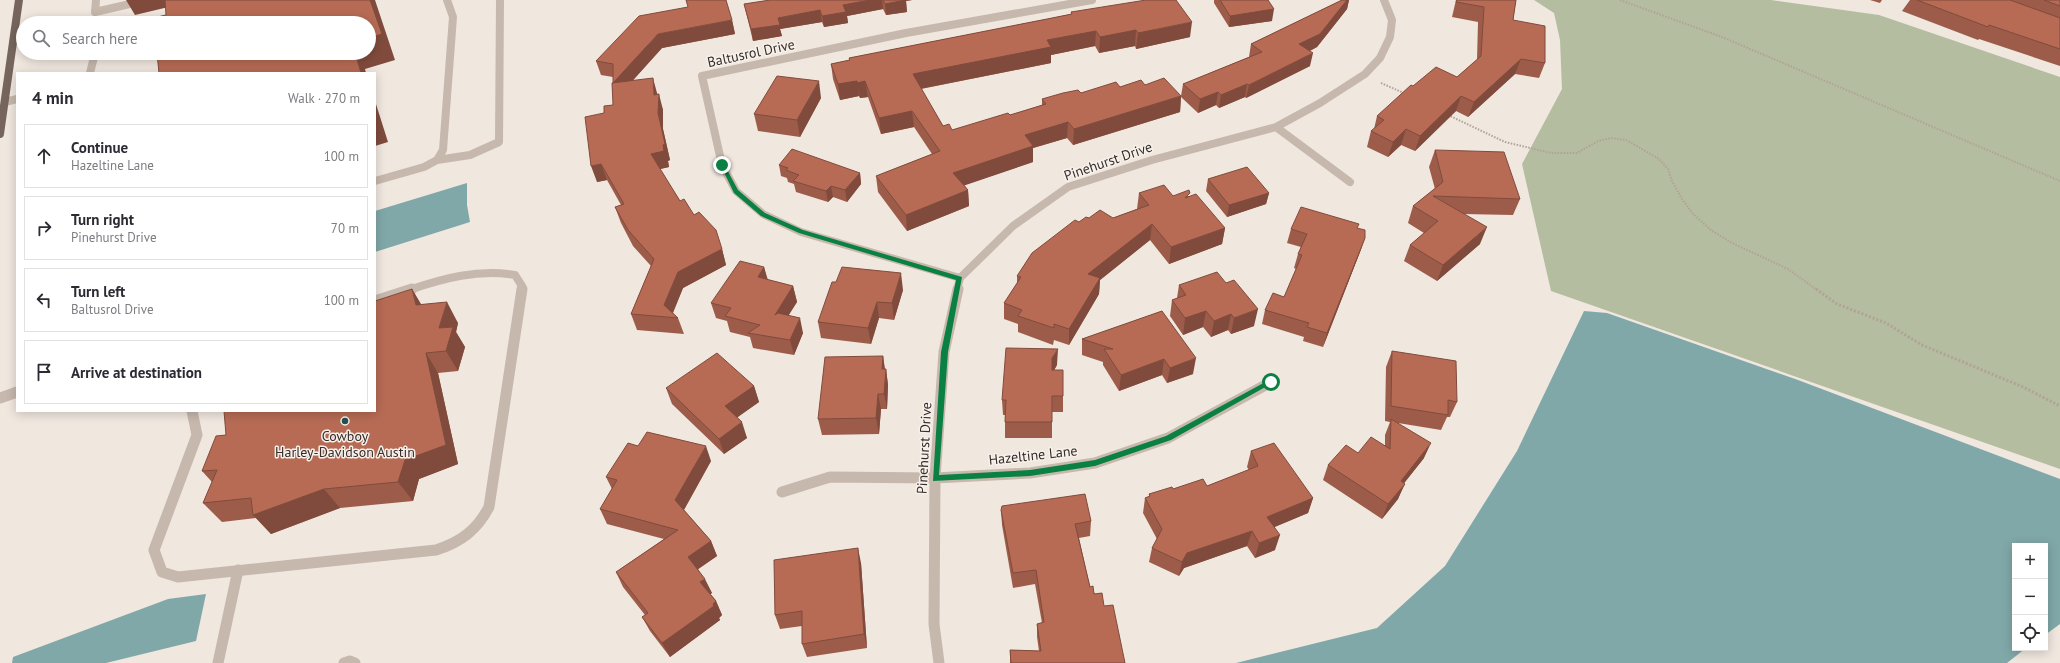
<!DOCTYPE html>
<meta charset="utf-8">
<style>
:root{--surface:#fff;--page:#f2f2f3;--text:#2b2b33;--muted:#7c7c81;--line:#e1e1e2}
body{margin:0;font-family:"PT Sans",sans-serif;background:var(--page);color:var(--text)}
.controls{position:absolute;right:12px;bottom:12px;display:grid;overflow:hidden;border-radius:0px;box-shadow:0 2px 10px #0003}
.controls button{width:36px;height:36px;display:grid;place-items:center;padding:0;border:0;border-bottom:1px solid var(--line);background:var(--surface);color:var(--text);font:20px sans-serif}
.stop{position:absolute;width:12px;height:12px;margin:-9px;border:3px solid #0b8043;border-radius:50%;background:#fff}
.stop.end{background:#0b8043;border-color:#fff;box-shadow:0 1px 4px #0008}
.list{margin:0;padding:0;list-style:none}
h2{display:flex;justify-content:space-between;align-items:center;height:52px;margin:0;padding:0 16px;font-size:17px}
h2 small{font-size:13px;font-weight:400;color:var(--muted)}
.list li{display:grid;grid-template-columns:26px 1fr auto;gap:12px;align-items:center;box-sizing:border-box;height:64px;margin:0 8px 8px;padding:0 8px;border:1px solid var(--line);border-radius:0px}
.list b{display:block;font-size:15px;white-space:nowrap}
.list p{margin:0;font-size:13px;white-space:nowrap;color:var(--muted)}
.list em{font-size:13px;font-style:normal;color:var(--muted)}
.icon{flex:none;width:22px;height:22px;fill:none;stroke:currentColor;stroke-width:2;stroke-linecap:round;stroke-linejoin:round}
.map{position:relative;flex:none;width:2060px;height:663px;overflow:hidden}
.search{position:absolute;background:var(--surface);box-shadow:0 2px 10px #0003;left:16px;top:16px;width:360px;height:44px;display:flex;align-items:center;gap:10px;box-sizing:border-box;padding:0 14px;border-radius:22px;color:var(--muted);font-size:15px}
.panel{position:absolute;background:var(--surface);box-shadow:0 2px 10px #0003;left:16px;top:72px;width:360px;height:340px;border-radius:0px}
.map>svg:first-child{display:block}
.green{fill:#b4bda0}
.water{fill:#81a8a9}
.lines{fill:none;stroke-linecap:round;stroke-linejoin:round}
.path-far1{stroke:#b2a296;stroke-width:2;stroke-dasharray:1.5 1.5;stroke-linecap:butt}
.path{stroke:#b2a296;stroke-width:3;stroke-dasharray:2 2;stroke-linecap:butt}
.minor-far1{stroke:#c6b8ac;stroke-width:8}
.minor{stroke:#c6b8ac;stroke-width:11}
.major{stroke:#75655d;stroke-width:8}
.wall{fill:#9d5c49}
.shaded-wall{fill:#804b3c}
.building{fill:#b76b55;stroke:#804b3c}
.route{fill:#0b8043}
.poi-dot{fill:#255052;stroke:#f8f1eb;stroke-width:1.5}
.labels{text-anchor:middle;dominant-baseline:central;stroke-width:3;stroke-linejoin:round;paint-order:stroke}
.street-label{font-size:14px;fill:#352d2a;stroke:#f8f1eb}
.poi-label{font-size:14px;fill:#352d2a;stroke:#f8f1eb}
</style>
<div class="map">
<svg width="2060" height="663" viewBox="0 0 2060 663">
<rect width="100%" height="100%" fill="#f0e7df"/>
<path class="green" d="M1534,0H1771L1879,15L2060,77V469L1551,291L1522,164L1562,89L1560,40L1554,13Z"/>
<path class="water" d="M467,183V205L470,222L375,252V211Z
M1584,311L1607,313L1798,380L2060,479V624L2045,635V546H2015V648H2026L2007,663H1236L1377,628L1445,566L1517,451Z
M206,594L196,641L106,663H12L13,657L168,599Z"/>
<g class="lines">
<path class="path-far1" d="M1620,0L1722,37L2060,181
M110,56L120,53
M1381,83L1406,94
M1448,115L1505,142L1551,153H1577L1598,141L1611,138L1626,140L1659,159L1668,169L1672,181L1682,199L1693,214L1711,230L1732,243L1788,269L1817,290"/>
<path class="path" d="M1816,289L1837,304L1886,323L1922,345L2023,387L2060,406"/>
<path class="minor-far1" d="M96,0L95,12L147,0
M90,73L95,53
M5,102L17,99
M1276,127L1350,182
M437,160L470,155L499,142L500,0
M375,181L424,167L437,160L443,150L453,17L447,0
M960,278L801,232L763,214L736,191L722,165L702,76L906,33L1092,0
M409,290C444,278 478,269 515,275L522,286L521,290
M957,290L960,278L1013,226L1068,187L1152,160L1276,127L1320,103L1365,74L1380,58L1390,37L1392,20L1384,0"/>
<path class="minor" d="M375,301L412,289
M0,398L17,392
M192,411L197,435L154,550L162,572L178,577L436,550C461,542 477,530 489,507L522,289
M782,492L830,477L935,478L1030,473L1095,463L1168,438L1271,382
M218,663L238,570
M344,663L350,661L355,663
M939,663L934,624L935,478L944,352L958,289"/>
<path class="major" d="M0,134L19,0"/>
</g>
<path class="wall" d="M770,0H912L906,1L907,12L886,15L883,9L847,16L848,23L824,27L822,22L780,29L782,36L753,41L744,4Z
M1214,0H1268L1272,21L1229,27L1214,3Z
M1342,0H1349L1347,9L1317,47L1310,51V66L1246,98L1245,97L1219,108L1216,105L1198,113L1181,97L1180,112L1073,145L1067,138L1033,148V162L964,185L968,190L969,206L907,231L878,192L876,176L932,154L914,127L881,134L868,97L860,98L859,96L840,100L833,79L831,64L849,60V58L1047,19L1071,14V12L1190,37L1136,49L1135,46L1099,53L1095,46L1051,55V63L921,89L943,126L952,130L1010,115L1042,105V99L1120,87L1145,85L1181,96L1183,84L1249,57L1251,44Z
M1456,0H1516L1513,20L1545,63L1539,78L1515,74L1468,117L1456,111L1415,151L1401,145L1388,157L1367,147L1371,131L1374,129L1377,116L1413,86L1457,77L1477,60L1478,22L1452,17Z
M1870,0H1882L1880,3Z
M1910,0H2060V66L1979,39L1978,40L1902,11Z
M732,20L735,34L662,48L633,80L657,93L663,110V129L670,160L668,161L669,167L660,169L680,201L694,215L722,249L726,265L683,288L673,313L678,318L684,334L637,330L631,314L651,266L633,246L621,223L615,207L621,205L607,180L597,182L604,113L613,105V77L601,75L596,61Z
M821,98L800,137L758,131L754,114Z
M1435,150L1520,199L1513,215L1463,214L1480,244L1437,281L1404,261L1410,245L1424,233L1408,223L1413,206L1435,189L1429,167Z
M779,165L860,173L861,184L847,202L833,197L828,202L796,192L794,184L788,182L787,178L781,176Z
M1208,179L1269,193L1266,204L1227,217L1206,191Z
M1139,193L1173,196H1190L1225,228L1222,244L1169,264L1150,240L1100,280L1099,294L1069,345L1054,340L1053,345L1018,332V324L1004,319V303L1017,284V276L1079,222L1089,218H1113L1137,209Z
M1357,228L1365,238L1360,252L1323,347L1303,341L1304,337L1262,324L1265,310L1284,297L1296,269L1294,268L1298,254L1301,247L1287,243L1291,229Z
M764,267L768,280L793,286L797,302L788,315L803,333L794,355L753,348L750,337L730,332L727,321L716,318L711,303Z
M1179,285L1254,326L1231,334L1228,330L1211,337L1203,327L1183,335L1170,316L1172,300L1177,298Z
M412,289L421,305L458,323L456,332L465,347L458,371L438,373L458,464L419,479L413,501L340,508L271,534L256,518L222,522L203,503L212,482L202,471L226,435Z
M903,290L894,320L879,318L871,344L821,338L818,322Z
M1162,311L1193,374L1167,383L1162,375L1119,391L1103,365V362L1082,355V339Z
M1392,351L1457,402L1450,417H1447L1441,430L1398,423L1424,458L1404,483L1398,499L1382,519L1323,480L1328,465L1358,453L1385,445V435L1390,422L1385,421L1386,367Z
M883,356L885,369H886L888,385L887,409H881L879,434L822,435L818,419Z
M1057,365L1054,370L1063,396V412H1052V438H1005V415H1003L1002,400Z
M754,386L759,402L737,417L747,438L724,454L672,404L666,388Z
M638,446L711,461L684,510L711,541L717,556L698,569L712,593L710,594L716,601L722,615L719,618L720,620L670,657L650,631L642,617L645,615L623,587L616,572L664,539L607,524L600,509L612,489L606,477Z
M1251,451L1313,498L1308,513L1274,527L1275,550L1255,558L1247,546L1184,568L1179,576L1149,562L1152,548L1157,539L1143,513L1145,498L1149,497V494L1173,489L1207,486L1249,470L1247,467Z
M1001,510L1091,521L1090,536L1079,538L1090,587L1104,606L1125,663H1010V650L1039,651L1037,637V624L1042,623L1035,584L1013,588L1002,525Z
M861,563L867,648L807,657L802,644V626L780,629L775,615Z"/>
<path class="shaded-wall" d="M126,0H234L177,5L135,15Z
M370,0H375L395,60L365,69L366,73H361L355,53H369Z
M870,0H882L883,9L847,16L848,23L824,27L822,16L843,5Z
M903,0H912L906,1L907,12L886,15L885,4Z
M1347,0H1349L1347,9L1317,47L1297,57L1299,44Z
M1274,9L1272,21L1229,27L1230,16Z
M820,10L822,22L780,29L782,36L753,41L751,29L778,18Z
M732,20L735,34L662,48L618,97L613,83L658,34Z
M1192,22L1190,37L1136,49L1138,33Z
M1136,30L1135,46L1099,53L1100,37Z
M1096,31L1095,46L1051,55V63L914,90L913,74L1047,40Z
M1313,53L1310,66L1246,98L1249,85Z
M1521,59L1515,74L1468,117L1474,102Z
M653,78L657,93L658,111L654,95Z
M819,81L821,98L800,137L797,120Z
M857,81L859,96L840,100L838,84Z
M865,81L868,97L860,98L857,83Z
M1247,84L1245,97L1219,108L1221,95Z
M1218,92L1216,105L1198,113L1200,99Z
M659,94L663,110V129L670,160L668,161L669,167L656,170L651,154Z
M1181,96L1180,112L1073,145L1074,129Z
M1461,96L1456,111L1415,151L1420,136Z
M375,101L388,142L375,146Z
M912,111L914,127L881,134L879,118Z
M1068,122L1067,138L1033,148V162L954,189L953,173L1025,135Z
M1406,129L1401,145L1388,157L1393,142Z
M601,164L607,180L597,182L591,166Z
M860,173L861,184L847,202L845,190Z
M831,186L833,197L828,202L826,191Z
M968,190L969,206L907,231L906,215Z
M1269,193L1266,204L1227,217L1229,205Z
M1152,224L1150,240L1100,280L1099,294L1069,345V329L1088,274Z
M1487,227L1480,244L1437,281L1443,265Z
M1225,228L1222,244L1169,264L1171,247Z
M1365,238L1360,252L1323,347L1327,333Z
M722,249L726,265L683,288L671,317L664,305L678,272Z
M764,267L768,283L758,277Z
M901,273L903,290L894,320L892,303Z
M793,286L797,302L779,331L775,315Z
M412,289L424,309L416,305Z
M447,302L458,323L456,332L465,347L458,371L446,351L439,328Z
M877,302L879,318L871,344L868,328Z
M1258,309L1254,326L1231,334L1234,318Z
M1206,311L1203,327L1183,335L1185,318Z
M1231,314L1228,330L1211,337L1214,321Z
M800,318L803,333L794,355L790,340Z
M1058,349L1057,365L1052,374V358Z
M426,353L438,373L458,464L419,479L413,501L398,482Z
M883,356L885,372L882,369Z
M1196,358L1193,374L1167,383L1170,368Z
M1164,359L1162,375L1119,391L1121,375Z
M886,369L888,385L887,409L884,394Z
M754,386L759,402L731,422L725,406Z
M878,394L881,409L879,434L876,418Z
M742,422L747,438L724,454L719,439Z
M1431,443L1424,458L1394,496L1401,481Z
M706,446L711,461L681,515L675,500Z
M1405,484L1398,499L1382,519L1388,504Z
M324,489L340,508L271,534L253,515Z
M1313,498L1308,513L1263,532L1267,517Z
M1252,531L1247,546L1184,568L1179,576L1182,562L1187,553Z
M1280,535L1275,550L1255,558L1259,543Z
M711,541L717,556L694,572L688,557Z
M858,548L861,563L867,648L864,634Z
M705,579L712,593L707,596L700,582Z
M716,601L722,615L719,618L720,620L670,657L662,643Z"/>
<path class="building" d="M165,0H370L382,34L369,38V23H153V18L166,15Z
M686,0H726L732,20L658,34L613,83V64L596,61L639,16L688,7Z
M770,0H870L843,5L846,12L822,16L820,10L778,18L780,25L751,29L744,4Z
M883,0H906L885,4Z
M1146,0H1176L1192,22L1138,33L1136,30L1100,37L1096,31L1047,40L1051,47L913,74L943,126L949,124L952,130L1008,113L1010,115L1046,104L1042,99L1063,93L1078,90L1081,93L1116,82L1120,87L1141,80L1145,85L1164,78L1181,96L1074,129L1068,122L1025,135L1033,146L953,173L968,190L906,215L876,176L940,151L912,111L879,118L865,81L857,83V81L838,84L831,64L850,60L849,58L1047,19L1072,14L1071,12Z
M1220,0H1268L1274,9L1230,16Z
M1342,0H1347L1320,34L1299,44L1313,53L1249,85L1247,84L1221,95L1218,92L1200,99L1183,84L1262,52L1251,44Z
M1457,0H1516L1513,20L1545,26V63L1521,59L1474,102L1461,96L1420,136L1406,129L1393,142L1371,131L1384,120L1377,116L1411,85L1413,86L1436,67L1457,77L1481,56L1484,7L1456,2Z
M1917,0H2010L2060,18V49L1989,25L1988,27Z
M2044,0H2060V6Z
M157,53H355L361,73H159Z
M777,76L819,81L797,120L754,114Z
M653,78L654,95L659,94L658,113L665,144L663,145L664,151L651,154L680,201L684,199L694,215L699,212L716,230L722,249L678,272L664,305L678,318L631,314L654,259L628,230L615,207L624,204L601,164L591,166L585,117L604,113V106L613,105L612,83Z
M792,149L860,173L845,190L831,186L826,191L793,181L799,175L786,170L788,168L779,165Z
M1435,150L1504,152L1520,199L1433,196L1487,227L1443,265L1410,245L1438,221L1413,206L1443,182Z
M1247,167L1269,193L1229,205L1208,179Z
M1164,185L1173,196L1189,190L1190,193L1185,198L1196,194L1225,228L1171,247L1152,224L1088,274L1100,278L1069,329L1054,324V328L1018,316L1022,310L1004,303L1021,277L1017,276L1032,253L1075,220L1079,222L1086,217L1089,218L1100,210L1113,218L1149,205L1139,193Z
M1301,207L1359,224L1357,228L1365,230V238L1327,333L1307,327L1309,323L1265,310L1273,293L1284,297L1302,255L1298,254L1307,234L1291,229Z
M740,261L764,267L758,277L793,286L775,315L778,313L800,318L790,340L748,333L760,325L725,316L731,308L711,303Z
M842,267L901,273L892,303L877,302L868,328L818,322L832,282H836Z
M1217,272L1226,283L1234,280L1258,309L1234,318L1231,314L1214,321L1206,311L1185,318L1172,300L1186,295L1179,285Z
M412,289L416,305L447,302L439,328L453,327L446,351L426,353L446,445L405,460L398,482L324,489L253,515L251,498L203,503L217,470L202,471L216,436L226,435L224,411H375V301Z
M1162,311L1196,358L1170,368L1164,359L1121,375L1104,349H1113L1082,339Z
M1006,348L1058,349L1052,358V370H1063V396H1052V422H1005L1006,400H1002Z
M1392,351L1456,361L1457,402L1448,400V415L1391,406Z
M717,353L754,386L725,406L742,422L719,439L666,388Z
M883,356L882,369H886L884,394H878L876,418L818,419L825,357Z
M1391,419L1431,443L1401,481L1405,484L1388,504L1328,465L1346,445L1358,453L1371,437L1390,449Z
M647,432L706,446L675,500L711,541L688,557L705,579L700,582L716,601L713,604L714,606L662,643L642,617L648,613L616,572L678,530L600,509L617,480L606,477L628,443L638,446Z
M1274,443L1313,498L1267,517L1280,535L1259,543L1252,531L1187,553L1182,562L1152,548L1162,529L1145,498L1150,496L1149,494L1172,487L1173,489L1203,479L1207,486L1258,466L1251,451Z
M1085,494L1091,521L1075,524L1090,587L1093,586L1094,594L1102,593L1104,606L1113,605L1125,663H1011L1010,650L1041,651L1037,624L1044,622L1036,570L1013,573L1001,510L1002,506Z
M858,548L864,634L802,644V611L775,615L774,560Z"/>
<path class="route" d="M720,164H724L738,190L765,213L803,230L962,277L948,352L939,475L1030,470L1095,460L1166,436L1269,380H1273L1274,382L1171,440L1095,466L1030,476L933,481L941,352L956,280L799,233L761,216L734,193Z"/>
<circle class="poi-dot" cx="345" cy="421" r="4"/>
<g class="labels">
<g class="street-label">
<text transform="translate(751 53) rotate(-12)">Baltusrol Drive</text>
<text transform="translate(1108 161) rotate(-19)">Pinehurst Drive</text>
<text transform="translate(924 448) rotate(-87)">Pinehurst Drive</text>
<text transform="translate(1033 455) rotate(-6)">Hazeltine Lane</text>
</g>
<g class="poi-label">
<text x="345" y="436">Cowboy<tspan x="345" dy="16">Harley-Davidson Austin</tspan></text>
</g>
</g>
</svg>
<div class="controls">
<button>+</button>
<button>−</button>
<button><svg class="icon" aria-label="locate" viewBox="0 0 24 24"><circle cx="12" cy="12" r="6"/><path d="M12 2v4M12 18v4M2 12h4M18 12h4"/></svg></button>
</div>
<div class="stop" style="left:1271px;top:382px"></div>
<div class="stop end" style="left:722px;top:165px"></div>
<div class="search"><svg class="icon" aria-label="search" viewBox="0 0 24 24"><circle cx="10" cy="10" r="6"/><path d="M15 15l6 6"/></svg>Search here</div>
<section class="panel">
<h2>4 min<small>Walk · 270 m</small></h2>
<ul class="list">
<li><svg class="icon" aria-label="ahead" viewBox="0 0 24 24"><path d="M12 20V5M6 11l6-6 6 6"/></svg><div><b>Continue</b><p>Hazeltine Lane</p></div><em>100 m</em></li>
<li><svg class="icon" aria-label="right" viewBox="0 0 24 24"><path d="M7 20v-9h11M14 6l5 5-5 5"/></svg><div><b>Turn right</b><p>Pinehurst Drive</p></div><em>70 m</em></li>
<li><svg class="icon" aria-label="left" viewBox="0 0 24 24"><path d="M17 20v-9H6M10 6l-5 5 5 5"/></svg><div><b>Turn left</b><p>Baltusrol Drive</p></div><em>100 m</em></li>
<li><svg class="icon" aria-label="arrive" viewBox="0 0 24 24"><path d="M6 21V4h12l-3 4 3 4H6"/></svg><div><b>Arrive at destination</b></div></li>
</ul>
</section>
</div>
